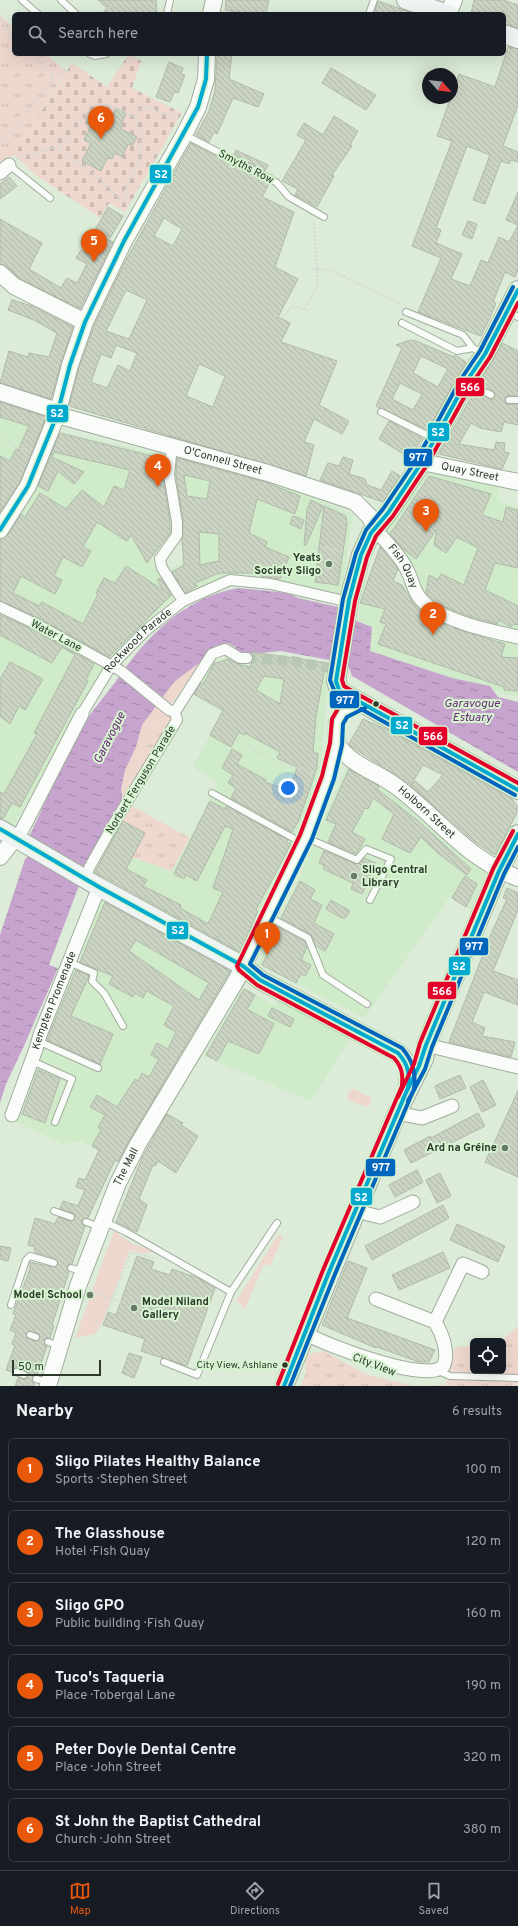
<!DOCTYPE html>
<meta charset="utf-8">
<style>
:root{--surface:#171b24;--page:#242831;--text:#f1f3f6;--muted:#9ea1a6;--line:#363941;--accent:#ea580c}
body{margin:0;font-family:Overpass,sans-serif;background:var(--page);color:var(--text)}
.controls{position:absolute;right:12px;bottom:12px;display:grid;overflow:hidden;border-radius:6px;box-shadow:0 4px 16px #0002}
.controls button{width:36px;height:36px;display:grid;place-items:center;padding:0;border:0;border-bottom:1px solid var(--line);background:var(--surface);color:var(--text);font:20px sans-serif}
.compass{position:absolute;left:422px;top:68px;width:36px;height:36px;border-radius:50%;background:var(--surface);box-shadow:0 4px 16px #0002;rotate:117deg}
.scale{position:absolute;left:12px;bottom:10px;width:89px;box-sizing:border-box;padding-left:4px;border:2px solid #2d392b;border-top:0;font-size:11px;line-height:14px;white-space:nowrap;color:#2d392b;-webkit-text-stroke:3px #d6f4d0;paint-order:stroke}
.you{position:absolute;left:288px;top:788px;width:14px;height:14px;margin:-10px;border:3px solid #fff;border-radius:50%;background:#1a73e8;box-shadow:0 0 0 6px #1a73e833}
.badge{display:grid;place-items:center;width:26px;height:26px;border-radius:50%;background:var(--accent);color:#fff;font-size:13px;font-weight:700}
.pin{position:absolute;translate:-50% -33px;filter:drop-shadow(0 1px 2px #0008)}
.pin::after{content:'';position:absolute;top:21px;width:14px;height:12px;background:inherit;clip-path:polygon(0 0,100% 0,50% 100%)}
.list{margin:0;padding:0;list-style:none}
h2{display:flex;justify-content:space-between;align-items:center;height:52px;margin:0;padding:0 16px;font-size:17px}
h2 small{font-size:13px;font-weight:400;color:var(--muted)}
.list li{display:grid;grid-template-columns:26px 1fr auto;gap:12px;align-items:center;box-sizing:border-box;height:64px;margin:0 8px 8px;padding:0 8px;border:1px solid var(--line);border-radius:6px}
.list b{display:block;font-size:15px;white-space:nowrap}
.list p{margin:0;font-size:13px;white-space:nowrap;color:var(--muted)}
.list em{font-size:13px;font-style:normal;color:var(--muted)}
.icon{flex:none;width:22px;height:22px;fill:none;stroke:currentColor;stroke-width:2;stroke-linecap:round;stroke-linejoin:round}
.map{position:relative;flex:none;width:518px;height:1386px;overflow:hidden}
.search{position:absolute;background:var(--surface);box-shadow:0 4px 16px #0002;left:12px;right:12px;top:12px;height:44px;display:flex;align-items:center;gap:10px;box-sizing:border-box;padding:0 14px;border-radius:6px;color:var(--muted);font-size:15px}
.sheet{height:484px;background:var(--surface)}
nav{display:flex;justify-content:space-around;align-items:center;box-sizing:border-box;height:56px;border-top:1px solid var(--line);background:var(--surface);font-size:11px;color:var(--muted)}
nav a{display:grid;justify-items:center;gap:2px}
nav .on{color:var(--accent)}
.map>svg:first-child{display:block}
.built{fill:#d0ebca}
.green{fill:#eed8ce}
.cemetery{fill:url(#cemetery-stones)}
.park{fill:url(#park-tufts)}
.water{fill:url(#water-ripples)}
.building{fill:url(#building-back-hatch);stroke:#b1baaa;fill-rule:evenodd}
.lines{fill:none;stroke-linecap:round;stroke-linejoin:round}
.pedestrian-tunnel{stroke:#b9c8b5;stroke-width:10;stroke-dasharray:10 5;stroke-linecap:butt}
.service-casing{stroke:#a1ad9e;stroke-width:8}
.pedestrian-casing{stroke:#a1ad9e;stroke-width:12}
.minor-casing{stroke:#a1ad9e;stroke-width:15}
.tertiary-casing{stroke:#a1ad9e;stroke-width:18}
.secondary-casing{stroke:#a1ad9e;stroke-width:20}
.path{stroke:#d4d9d4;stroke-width:2;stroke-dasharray:2 2;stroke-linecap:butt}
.service{stroke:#fafcf9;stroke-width:6}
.pedestrian{stroke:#fafcf9;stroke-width:10}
.minor{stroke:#fafcf9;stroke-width:13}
.tertiary{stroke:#fafcf9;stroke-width:16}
.secondary{stroke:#f0f4f4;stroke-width:18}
.bus-1-casing{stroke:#d6f4d0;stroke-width:7}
.bus-2-casing{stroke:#d6f4d0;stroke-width:7}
.bus-3-casing{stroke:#d6f4d0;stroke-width:7}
.bus-1{stroke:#00a9ce;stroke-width:4}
.bus-2{stroke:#0065bd;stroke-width:4}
.bus-3{stroke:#e4002b;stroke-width:4}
.poi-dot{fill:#6a7868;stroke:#d6f4d0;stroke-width:1.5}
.bus-dot{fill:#2d392b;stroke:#d6f4d0;stroke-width:1.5}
.labels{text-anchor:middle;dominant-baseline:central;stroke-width:4;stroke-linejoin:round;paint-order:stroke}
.bus-label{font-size:10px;fill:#2d392b;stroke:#d6f4d0;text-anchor:end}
.street-label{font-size:11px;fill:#2d392b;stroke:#d6f4d0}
.poi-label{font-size:11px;font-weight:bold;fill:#2d392b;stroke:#d6f4d0;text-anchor:end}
.water-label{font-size:12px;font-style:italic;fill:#692778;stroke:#d6f4d0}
.line-badge{stroke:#d6f4d0;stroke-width:1.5}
.badge-label{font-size:11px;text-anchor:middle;font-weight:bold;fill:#fff}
</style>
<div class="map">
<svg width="518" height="1386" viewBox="0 0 518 1386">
<defs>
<pattern id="cemetery-stones" width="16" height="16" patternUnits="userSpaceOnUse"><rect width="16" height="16" fill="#eed8ce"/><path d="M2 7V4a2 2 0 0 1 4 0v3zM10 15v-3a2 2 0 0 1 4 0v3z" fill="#ccbab1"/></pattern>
<pattern id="park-tufts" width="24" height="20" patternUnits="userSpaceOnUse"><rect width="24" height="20" fill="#eed8ce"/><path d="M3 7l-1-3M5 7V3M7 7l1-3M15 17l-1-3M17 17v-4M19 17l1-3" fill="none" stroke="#ccbab1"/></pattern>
<pattern id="water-ripples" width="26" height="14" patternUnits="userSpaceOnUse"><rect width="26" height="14" fill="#c6a4cd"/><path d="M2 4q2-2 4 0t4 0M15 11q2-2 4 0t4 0" fill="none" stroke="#a187a7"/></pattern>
<pattern id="building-back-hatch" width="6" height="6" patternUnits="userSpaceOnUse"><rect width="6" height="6" fill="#cbd4c3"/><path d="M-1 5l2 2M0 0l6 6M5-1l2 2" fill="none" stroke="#afb7a8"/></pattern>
</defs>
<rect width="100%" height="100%" fill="#dcecd8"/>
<path class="built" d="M0,397L53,414L26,482L0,520Z
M62,432L167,456L171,533L151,559L176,596L138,630L109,662L0,606V539L38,481Z
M174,457L215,465L288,488L353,514L341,598L238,577L207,584L184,597L171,569L183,561L181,529L171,472Z
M425,467L498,486L499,501L518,508V630L473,621L430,600L381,531Z
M380,547L398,567L393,581L403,585L426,612L518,644V697L493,691L490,686L452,678L369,651L372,627L357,621L363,589Z
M0,610L107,665L12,828L0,821Z
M230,655L246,664L254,655H280L330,663L319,783L241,957L137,899L138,896L128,890L126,893L118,885L93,873L121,820L145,833L132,857L172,871L218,782L193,767L222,712L194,696L192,693L200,677L216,661Z
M348,763L366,770L487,870L471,910L450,897L364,1018L257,964L299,877Z
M103,897L237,970L123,1165L82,1141L63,1144L8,1118Z
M243,987L273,1005L280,1000L350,1039L311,1101L203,1056Z"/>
<path class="green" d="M207,652L201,663L172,703L167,704L160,700L174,682L199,663Z
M156,705L166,713L152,732L128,793L123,800L121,790L125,770L136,747L142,725Z
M354,1089L371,1098V1103L368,1107L349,1101L347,1097L349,1091Z
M114,1231L133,1244L155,1251L143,1254L130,1250L102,1323L95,1334L75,1338Z
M278,1235L283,1237L270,1266L264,1264L245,1309L236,1301Z"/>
<path class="cemetery" d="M129,54L141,61L132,88L182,113L125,212L109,203L100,218L35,175L14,155L72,63L107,87Z"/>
<path class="park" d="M0,15L14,27V54H46L66,71L14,155L0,166Z
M166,713L172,718V722L128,793L152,732Z
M132,806L190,838L171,871L132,857L145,833L123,821Z
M518,1326V1386H301L306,1372L305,1361L309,1354L323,1351L368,1375L414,1386L445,1385L453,1361L455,1347L473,1346V1371H503V1341H501Z"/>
<path class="water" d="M238,588L289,593L298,598L338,607L346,617L372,627L370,651L452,678L490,686L498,697L518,702V772L352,676L349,668L329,660L281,651L240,655L235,647L228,643L216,646L207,652L199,663L174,682L142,725L136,747L125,770L121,790L123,800L80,883L49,965L58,968L23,1048L6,1084L0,1103V935L25,859L30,855L29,837C48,797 66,752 90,715C98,703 108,692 116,681C146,637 183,598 238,588Z"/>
<path class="building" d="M98,0H156L157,14H102L107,8Z
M226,0H269L266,14H249L225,10Z
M474,0H503L518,5V28L504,24V14H471Z
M378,1L412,13L411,14H374Z
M508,47L518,49V105L503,146L518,152V162L511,160L509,164L501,161L485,204L473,200L490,155L467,146L436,228L441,230L436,243L462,254L451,279L470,286L481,260L488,263L499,237L509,242L518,225L506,220L518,192V270L515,277L505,272L493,302L496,303L490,318L481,336L418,312L441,258L412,246L452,141L437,136L459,74L495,87Z
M217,54H232L229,79L264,94L258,107L233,98L217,134L214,132L209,142L196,135L209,111L215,91Z
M169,62L183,68L181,74L185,75L178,93L174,92L170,102L156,97Z
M331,68L376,95L366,110L322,83Z
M116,108L126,114L121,124L123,125L121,129L137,137L132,146L128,144L122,157L115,153L112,159L108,157L101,171L82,161L91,143L84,140L91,126L86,123L90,114L102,121L104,116L111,119Z
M334,116L358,131L350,145L352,146L332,175L334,176L317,207L295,195L298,189L282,181L306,140L297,135L304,123L323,135Z
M191,143L269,184L262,197L294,212L275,267L298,279L278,317L290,323L281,342L337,361L319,405L349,421L342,434L314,419L304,442L314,445L306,476L69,406L79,368L94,326L125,262ZM164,218L182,229L173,246L154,236ZM126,290L147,300L129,339L106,331ZM116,345L137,353L130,371L118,365L107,388L91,382L101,354L111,358ZM199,364L225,376L213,407L186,396Z
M236,150L268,165L265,171L234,155Z
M9,177L17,186L0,199V184Z
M108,207L123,216L110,238L95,230Z
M0,219L42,243L29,269L61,288L67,278L77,283L87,264L76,258L81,250L92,256L102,236L113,242L80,309L19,278L6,266L0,264Z
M468,221L477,224L472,239L462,235Z
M12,300L32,306L73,327L61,363L51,399L0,383L9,351L28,357L29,353L49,357L57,333L34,320L8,310Z
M410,340L416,341L454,357L455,355L466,362L428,430L376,406L402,348L396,345ZM421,356L448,369L438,387L413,373ZM400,383L422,394L413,410L392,399Z
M502,343L518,351V396H507L505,400L507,404H518V425L504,422L501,432L480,428L471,423L459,444L494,450L496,442L505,443L504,452L509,453L502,469L439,454ZM487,389L495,393L493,399H489L483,395V391Z
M0,402L46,417L20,482L0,512V456L10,461L16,449L18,450L29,426L0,417Z
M389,421L422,438L410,458L379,439Z
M60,433L164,459L163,476L170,523V533L147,563L131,535L127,541L97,522L83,547L91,551L82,567L63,557L54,576L62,580L55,594L21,576L13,593L39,606L42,602L83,624L98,594L96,593L104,578L115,583L126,566L163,590L157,580L161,578L171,595L109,657L43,620L0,601V539L8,535L21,514L25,517L40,493L66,509L82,490L104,507L114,486L124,490L130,470L54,452L52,457L84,472L74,484L58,471L48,491L38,486Z
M343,457L353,460L349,474L365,479L367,485L381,490L392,471L400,476L383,502L320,480L328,463L339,466Z
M177,458L265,482L300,496L295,514L257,499L249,533L267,542L265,547L289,557L280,579L261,576L262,573H219L195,583L197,586L185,593L172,572L184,565L182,540L183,521L176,475ZM184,475L210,481L207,499L187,496ZM199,532L219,534V561L200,565Z
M429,476L491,494L482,515L503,522L506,507L518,510V568L495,563L485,590L518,606V625L513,624L511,627L499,620L497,624L462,614L441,605L426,593L429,575L438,580L441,574L464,585L478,548L457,537L446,553L434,545L437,529L416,559L401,547L390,534Z
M311,500L323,506L306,545H304L307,510Z
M324,506L346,516L347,524L338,585L315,582Z
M293,516L304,520L301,529L290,524Z
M380,547L398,569L393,581L402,585L413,603L423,612L457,629L505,644L501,657L518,658V691L504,690V687L378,644L386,624L380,622L385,609L360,603Z
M0,615L37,632L94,664L86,680L88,681L20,807L12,803L3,819H0V792L4,794L37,734L34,733L75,655L62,647L52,663L0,635Z
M253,652L326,663L316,716L313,753H318L317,768L299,820L292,832L231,798L236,788L228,783L233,775L222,768L232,749L242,755L237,764L266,780L265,782L290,791L297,767L277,758L280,752L245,733L244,735L239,732L231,747L210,735L223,710L194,694L201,683L203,684L215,662L217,663L228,659L237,664L251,667ZM264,676L284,679L280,704L256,690Z
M10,662L43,679L25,710L19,706L10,724L0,716V679Z
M363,719L388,730L512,799L517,806V813L495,855L475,842L411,786L415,781L428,792L443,775L423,765L411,785L352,747L349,744Z
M349,769L379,786L377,789L417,820L471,869L467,875L439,854L421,837L410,853L382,839L394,814L373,798L368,809L365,808L352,832L365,839L356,854L328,842L336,824L326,820Z
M210,801L225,809L226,806L288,840L287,842L291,844L256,910L258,911L240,952L95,872L123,821L145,833L126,869L147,880L143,886L181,905L180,908L208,924L223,892L213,888L233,829L225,826L197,881L186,875L184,879L174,874Z
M324,851L356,864L360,863L364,858L376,863L362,894L351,889L353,883L323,869L324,865L319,863Z
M465,876L477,884L466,907L452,898Z
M300,881L315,890L310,899L322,905L314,923L334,934L325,951L316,946L310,934L281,918Z
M507,888L518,893V910L493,971L518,980V1005L484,992L472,1022L485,1028L482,1036L515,1042L511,1057L449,1042L491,934L507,899L503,898Z
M331,900L350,911L345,918H342L326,909Z
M105,902L230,971L130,1139L118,1162L115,1160L88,1218L82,1220V1225L85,1226L72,1264L67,1266L69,1272L52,1325L54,1326L50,1338H45L44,1341L47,1346L37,1375L32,1378L34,1383V1386H15L18,1378L25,1379L28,1375L26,1371L17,1368H13L12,1372L6,1370L15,1345L12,1344L16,1333L10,1330L16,1315L13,1314L30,1269V1262L53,1267L58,1264L56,1259L34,1252L35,1247L28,1245L35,1218L55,1224L58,1217L70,1221L74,1220V1214L60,1209L63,1201L78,1206L85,1190L76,1187L79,1178L85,1180L99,1150L92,1146L101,1130L98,1127L105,1115L90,1107L97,1095L117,1107L135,1079L138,1081L142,1073L149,1077L159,1059L151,1055L157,1043L168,1049L176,1032L164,1025L174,1006L147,991L143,998L135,993L133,997L109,984L113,976L80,962ZM136,940L209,983L199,1000L129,951ZM29,1331L39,1334V1340L35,1341L27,1338L26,1334Z
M278,927L304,941L307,947L301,960L311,965L305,976L301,974L296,983L262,965L268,953L266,952Z
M76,970L89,976L71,1016L113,1034L100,1064L47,1040Z
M244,989L255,995L247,1009L274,1024L259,1054L228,1041L217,1061L206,1055Z
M272,1008L294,1019L290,1027L268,1016Z
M38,1070L60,1079L45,1123L22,1114Z
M460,1075L466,1088L440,1099L435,1086Z
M483,1080L496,1105L482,1112L470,1087Z
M518,1091V1177L485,1162Z
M478,1113L485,1126L411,1163L404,1150L430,1136L431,1138Z
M167,1114L183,1123L181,1125L198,1136L176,1173L158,1161L155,1166L153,1165L139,1199L147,1205L137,1232L116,1222L142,1158Z
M417,1170L423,1182L395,1197L389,1185Z
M440,1173L451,1196L437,1203L426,1180Z
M443,1205L449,1218L372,1260L365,1246Z
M457,1224L505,1246L498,1262L450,1240Z
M0,1246L11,1248L8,1261L0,1259Z
M443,1252L450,1268L399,1290L392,1275Z
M137,1256L154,1262L151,1269L170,1275L172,1269L198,1278L215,1288L187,1366L141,1351L145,1339L103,1325L108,1312L116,1315Z
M348,1261L367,1268L347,1318L435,1350L429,1362H419L377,1347L376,1348L322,1325Z
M129,1353L142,1357L134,1378L122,1373Z"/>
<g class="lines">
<path class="pedestrian-tunnel" d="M247,658L292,661L331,668"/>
<g class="service-casing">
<path id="service" d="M22,0L38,14
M61,0L76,14
M167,14L170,0
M369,14L374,0
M90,54L95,56L106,54
M185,135L269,178L277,183L289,197L324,217
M9,165L50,198
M406,312L463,335L473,348L484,354
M508,312L518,317
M402,323L457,351L473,348
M487,393L491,395
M509,400H518
M381,412L433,438
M212,793L302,843
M307,838L357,860L366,849L391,859L370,900
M269,917L308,938L323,975L367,1004
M69,962L94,973L92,981L104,993L123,1026
M38,1041L98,1068
M32,1061L72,1079L55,1122
M54,1211L71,1217
M103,1221L126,1232L231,1292
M86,1222L100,1227
M71,1268L82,1271
M11,1305L26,1260L30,1256L54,1263
M30,1335L36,1337
M48,1342L59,1346
M164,1362L197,1375L231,1292L277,1223
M16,1372L24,1375
M441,1372L450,1376L518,1378
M36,1379L48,1382"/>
</g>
<g class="pedestrian-casing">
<g id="pedestrian">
<path d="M172,446L169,475L177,522V535L160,559L162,568L183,601"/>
<path d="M0,607L40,626L121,671L169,710L175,712"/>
<path id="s1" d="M82,714L111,666L145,631L183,601L230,580L271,584L349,602"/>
<path d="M86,879L89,868L116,820L177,720L175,712L212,654L225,649L240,658H247"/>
</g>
</g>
<g class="minor-casing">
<g id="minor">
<path d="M0,173L9,165"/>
<path id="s2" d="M375,529C385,541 401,556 407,570C414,583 413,595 428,606C451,623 491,631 518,637"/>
<path d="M15,838L20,834L82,714"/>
<path d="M426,1045L518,1067"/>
<path d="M397,1113L422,1118L452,1106"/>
<path id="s3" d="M12,1115L36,1049L40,1035L99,887"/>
<path d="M356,1211L380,1217L413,1202"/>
<path d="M435,1322L463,1264L482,1272"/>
<path d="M306,1334C327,1345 431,1386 444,1365C449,1352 442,1333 435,1322L376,1299"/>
</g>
</g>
<g class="tertiary-casing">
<g id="tertiary">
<path d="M211,14L214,0"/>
<path d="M448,14L454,0"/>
<path d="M0,273L14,286L85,322"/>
<path d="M0,392L58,411"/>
<path id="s4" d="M57,415L268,473L355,502L370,517L375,529"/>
<path id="s5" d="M422,462L518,482"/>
<path d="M0,530L28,486L57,415L70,365L85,322L124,241L184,135L198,107L206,79L207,54"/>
<path id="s6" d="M336,744C341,749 346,755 351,759C367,771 386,777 401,790C442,822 466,858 518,878"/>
<path d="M0,857L15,838"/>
<path id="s7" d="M48,1386L78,1286L118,1183L138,1144L237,979L306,837L328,778L336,744L337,722L343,712L362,703"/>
</g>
</g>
<g class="secondary-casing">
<path id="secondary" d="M406,0L448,14
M504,34L518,39
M518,290L485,354L466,382L422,462L388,513L371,533L361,555L349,600L336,681L339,690L349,696L518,790
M0,829L99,887L243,966L260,980L398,1053C410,1065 410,1070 408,1087
M284,1386L397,1113L424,1059L426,1045L499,871L518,834"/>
</g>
<path class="path" d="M0,18L14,38
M31,54L54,76
M135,117L140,109L147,107L177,119
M0,141L16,127L54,76L66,70
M59,146L63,153L87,168L124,203L129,204
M17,158L59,146L70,136L81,120L94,108L108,104L135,117C140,133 144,149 137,165C133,174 128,181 125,190L130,201
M313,269L329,270L402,304
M304,309L318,285L314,222
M282,319L292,306L310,311
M0,438L28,452
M307,558L316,546L348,552
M237,741L277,761L315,774
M90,1290L121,1302
M108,1310L131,1252L153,1258"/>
<use href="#service" class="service"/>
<use href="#pedestrian" class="pedestrian"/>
<use href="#minor" class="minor"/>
<use href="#tertiary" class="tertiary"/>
<use href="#secondary" class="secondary"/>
<g class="bus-1-casing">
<path id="bus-1" d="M518,290L485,354L466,382L422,462L388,513L371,533L361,555L349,600L336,681L339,690L349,696L518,790
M0,530L28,486L57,415L70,365L85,322L124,241L198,107L206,79L207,54
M0,829L99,887L243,966L260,980L398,1053C408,1064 410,1073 408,1088L329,1272L284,1386
M403,1099L419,1066L426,1045L499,871L518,834"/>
</g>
<g class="bus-2-casing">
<path id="bus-2" d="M513,287L480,351L461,379L417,459L383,509L366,530L356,553L343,599L330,680L336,695L515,795
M408,1101L425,1069L432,1047L504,874L518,847
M290,1386L335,1274L414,1089C416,1072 413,1061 402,1048L263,975L250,964L312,839L334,779L342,745L343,724L347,717L365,708"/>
</g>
<g class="bus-3-casing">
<path id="bus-3" d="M518,303L490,357L471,385L427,465L393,516L376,536L367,557L355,601L342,680L344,686L352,691L518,783
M398,1097L414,1064L420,1043L493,869L513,831
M278,1384L323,1270L402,1086C403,1074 402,1067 394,1058L257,985L239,970L237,966L300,835L322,776L330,743L332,719L339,707L359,698"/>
</g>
<use href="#bus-1" class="bus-1"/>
<use href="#bus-2" class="bus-2"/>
<use href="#bus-3" class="bus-3"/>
</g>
<g class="poi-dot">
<circle cx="329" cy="564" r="4"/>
<circle cx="354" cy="876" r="4"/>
<circle cx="505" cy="1148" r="4"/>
<circle cx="90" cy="1295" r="4"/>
<circle cx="134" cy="1308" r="4"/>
</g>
<g class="bus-dot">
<circle cx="376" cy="704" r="3.5"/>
<circle cx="285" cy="1365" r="3.5"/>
</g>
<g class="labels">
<g class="bus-label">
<text x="278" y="1365">City View, Ashlane</text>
</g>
<g class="street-label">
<text transform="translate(246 167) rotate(28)">Smyths Row</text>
<text stroke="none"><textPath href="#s4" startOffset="172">O'Connell Street</textPath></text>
<text stroke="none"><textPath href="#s5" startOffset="49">Quay Street</textPath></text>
<text stroke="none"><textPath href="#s2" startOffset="47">Fish Quay</textPath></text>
<text transform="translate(56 636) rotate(28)">Water Lane</text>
<text stroke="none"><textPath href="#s1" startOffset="93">Rockwood Parade</textPath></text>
<text transform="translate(141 780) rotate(-59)">Norbert Ferguson Parade</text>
<text stroke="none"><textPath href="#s6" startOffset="114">Holborn Street</textPath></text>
<text stroke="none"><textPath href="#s3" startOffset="122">Kempten Promenade</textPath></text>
<text stroke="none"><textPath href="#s7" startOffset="233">The Mall</textPath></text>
<text transform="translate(374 1365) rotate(21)">City View</text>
</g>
<g class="poi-label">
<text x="321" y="558">Yeats<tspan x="321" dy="13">Society Sligo</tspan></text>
<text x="362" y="870" text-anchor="start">Sligo Central<tspan x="362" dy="13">Library</tspan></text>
<text x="497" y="1148">Ard na Gréine</text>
<text x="82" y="1295">Model School</text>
<text x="142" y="1302" text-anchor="start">Model Niland<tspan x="142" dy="13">Gallery</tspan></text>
</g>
<g class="water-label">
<text x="472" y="704">Garavogue<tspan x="472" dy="14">Estuary</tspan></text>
<text transform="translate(110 738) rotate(-63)">Garavogue</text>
</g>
</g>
<g class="line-badge">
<rect x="149" y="164" width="23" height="20" rx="4" fill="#00a9ce"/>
<rect x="455" y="377" width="30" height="20" rx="4" fill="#e4002b"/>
<rect x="46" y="404" width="23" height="19" rx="4" fill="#00a9ce"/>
<rect x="427" y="422" width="23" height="20" rx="4" fill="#00a9ce"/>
<rect x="403" y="448" width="30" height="19" rx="4" fill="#0065bd"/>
<rect x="329" y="690" width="31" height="19" rx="4" fill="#0065bd"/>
<rect x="390" y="716" width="23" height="19" rx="4" fill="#00a9ce"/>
<rect x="418" y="726" width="30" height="20" rx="4" fill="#e4002b"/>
<rect x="166" y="921" width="23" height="19" rx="4" fill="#00a9ce"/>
<rect x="459" y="937" width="30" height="19" rx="4" fill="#0065bd"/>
<rect x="448" y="956" width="23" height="20" rx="4" fill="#00a9ce"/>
<rect x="427" y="981" width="30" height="19" rx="4" fill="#e4002b"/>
<rect x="365" y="1158" width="31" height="19" rx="4" fill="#0065bd"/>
<rect x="350" y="1187" width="23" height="19" rx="4" fill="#00a9ce"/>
</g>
<g class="badge-label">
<text x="161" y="178">S2</text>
<text x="470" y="391">566</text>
<text x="57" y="417">S2</text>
<text x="438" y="436">S2</text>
<text x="418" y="461">977</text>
<text x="345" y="704">977</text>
<text x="402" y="729">S2</text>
<text x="433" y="740">566</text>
<text x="178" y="934">S2</text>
<text x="474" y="950">977</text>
<text x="459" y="970">S2</text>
<text x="442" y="995">566</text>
<text x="381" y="1171">977</text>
<text x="361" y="1201">S2</text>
</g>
</svg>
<div class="controls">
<button><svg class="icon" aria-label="locate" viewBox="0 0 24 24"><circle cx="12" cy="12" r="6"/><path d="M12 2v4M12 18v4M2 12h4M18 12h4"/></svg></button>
</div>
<svg class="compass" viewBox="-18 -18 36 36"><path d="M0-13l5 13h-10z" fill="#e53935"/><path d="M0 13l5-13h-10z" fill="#9ea1a6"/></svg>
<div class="scale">50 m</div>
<div class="you"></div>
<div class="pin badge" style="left:267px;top:955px">1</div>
<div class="pin badge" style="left:433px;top:635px">2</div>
<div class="pin badge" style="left:426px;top:532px">3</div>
<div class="pin badge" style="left:158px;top:487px">4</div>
<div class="pin badge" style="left:94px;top:262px">5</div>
<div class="pin badge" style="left:101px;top:139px">6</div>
<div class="search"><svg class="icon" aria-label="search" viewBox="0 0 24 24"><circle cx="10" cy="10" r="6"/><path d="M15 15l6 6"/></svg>Search here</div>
</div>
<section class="sheet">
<h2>Nearby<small>6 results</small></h2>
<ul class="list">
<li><span class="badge">1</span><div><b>Sligo Pilates Healthy Balance</b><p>Sports · Stephen Street</p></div><em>100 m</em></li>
<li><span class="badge">2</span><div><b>The Glasshouse</b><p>Hotel · Fish Quay</p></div><em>120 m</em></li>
<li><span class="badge">3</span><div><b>Sligo GPO</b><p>Public building · Fish Quay</p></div><em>160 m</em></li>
<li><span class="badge">4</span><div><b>Tuco's Taqueria</b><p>Place · Tobergal Lane</p></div><em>190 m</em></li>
<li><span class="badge">5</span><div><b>Peter Doyle Dental Centre</b><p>Place · John Street</p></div><em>320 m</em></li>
<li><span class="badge">6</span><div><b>St John the Baptist Cathedral</b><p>Church · John Street</p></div><em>380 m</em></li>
</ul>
</section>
<nav>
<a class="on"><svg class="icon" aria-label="map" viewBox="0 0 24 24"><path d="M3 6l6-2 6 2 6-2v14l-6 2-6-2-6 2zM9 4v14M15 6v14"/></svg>Map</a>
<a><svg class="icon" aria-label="directions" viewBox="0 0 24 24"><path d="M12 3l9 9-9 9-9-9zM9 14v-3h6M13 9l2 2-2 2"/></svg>Directions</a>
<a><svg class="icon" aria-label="saved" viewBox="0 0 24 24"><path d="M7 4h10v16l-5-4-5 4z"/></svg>Saved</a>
</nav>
